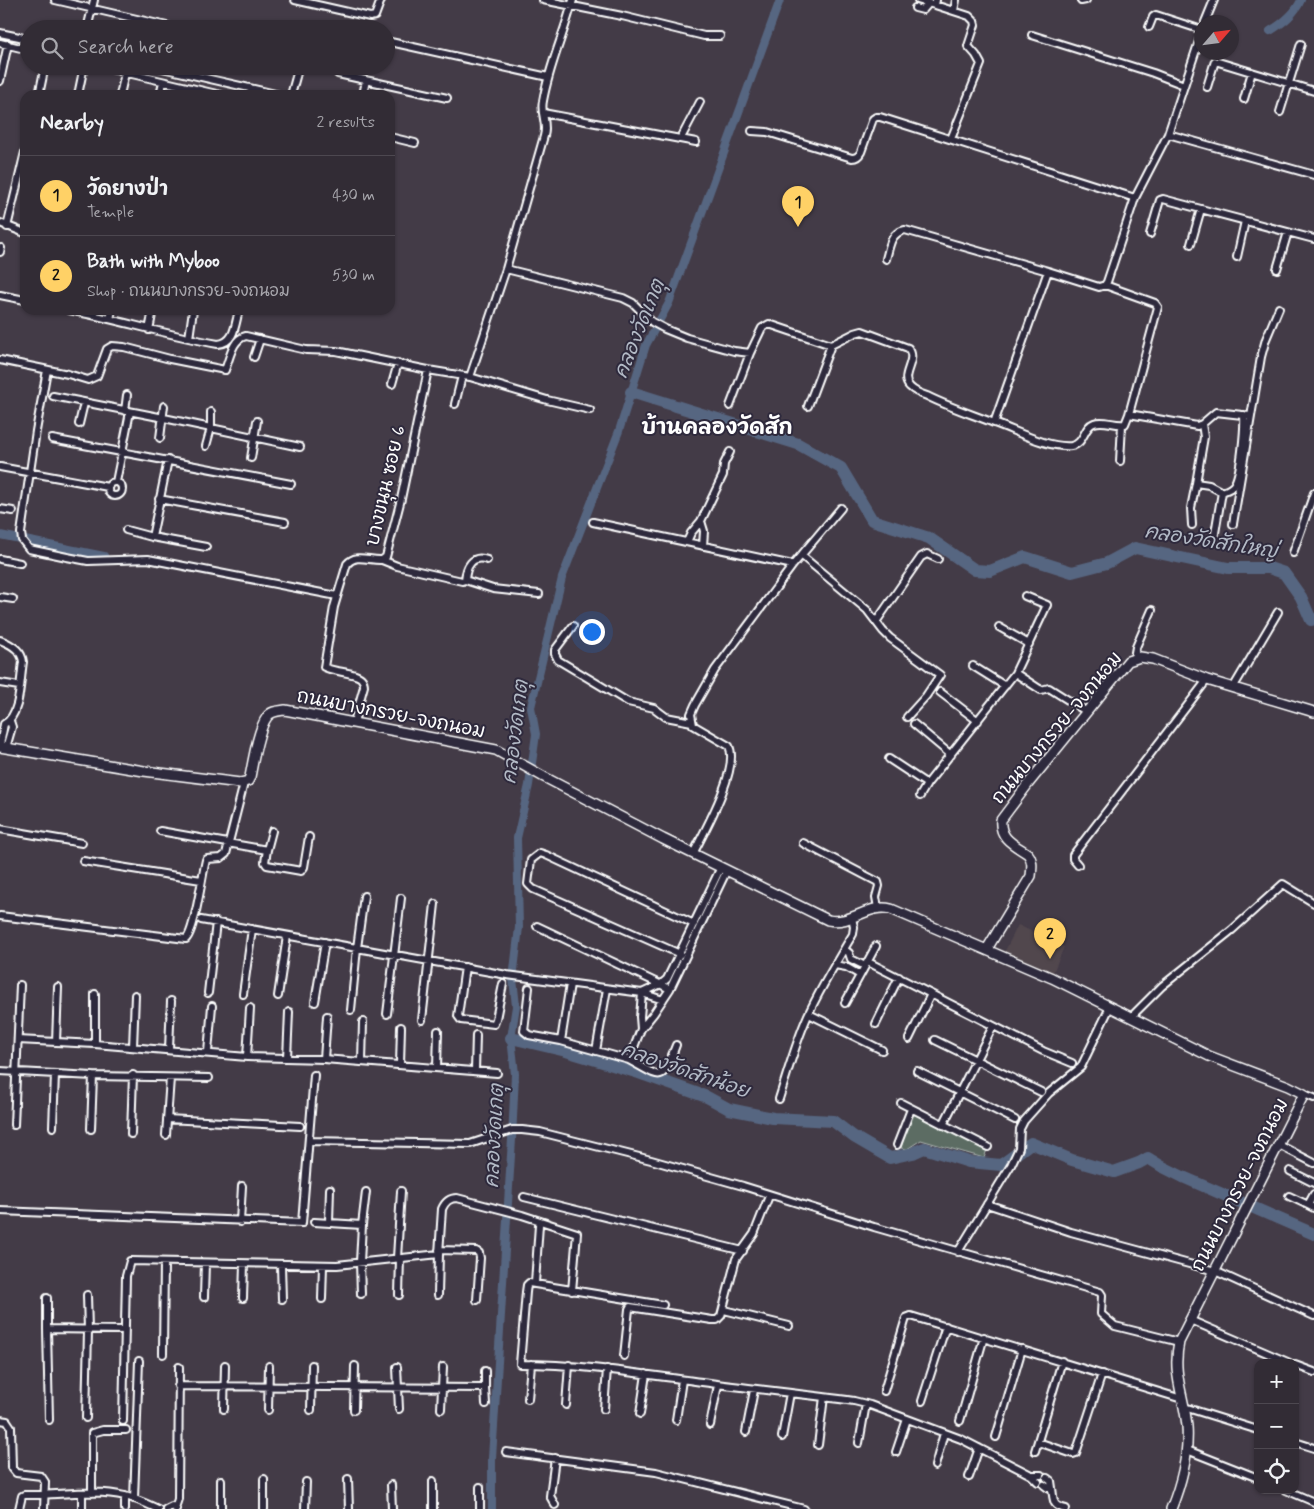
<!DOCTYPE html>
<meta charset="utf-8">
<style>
:root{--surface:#322c35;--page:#3d3841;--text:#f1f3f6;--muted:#a8a7ad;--line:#4d4850;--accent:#ffd166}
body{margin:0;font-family:Mynerve,"Playpen Sans Thai",sans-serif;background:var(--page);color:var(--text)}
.controls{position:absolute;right:15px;bottom:15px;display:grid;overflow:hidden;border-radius:10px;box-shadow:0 1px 4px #0004}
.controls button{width:45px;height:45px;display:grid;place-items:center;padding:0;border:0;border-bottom:1px solid var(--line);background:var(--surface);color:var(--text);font:25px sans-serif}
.compass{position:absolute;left:1194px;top:15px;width:45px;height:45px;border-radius:50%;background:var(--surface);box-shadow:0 1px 4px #0004;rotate:62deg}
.you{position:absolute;left:591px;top:631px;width:18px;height:18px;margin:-12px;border:4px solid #fff;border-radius:50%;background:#1a73e8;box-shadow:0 0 0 8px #1a73e833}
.badge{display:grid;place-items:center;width:32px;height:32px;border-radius:50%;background:var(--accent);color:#111;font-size:16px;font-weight:700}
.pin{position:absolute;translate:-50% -41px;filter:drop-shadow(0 1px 2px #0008)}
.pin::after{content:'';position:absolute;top:26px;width:18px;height:15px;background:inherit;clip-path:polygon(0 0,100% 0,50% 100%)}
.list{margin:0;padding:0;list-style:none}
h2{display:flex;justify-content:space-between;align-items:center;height:65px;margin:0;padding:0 20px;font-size:21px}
h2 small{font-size:16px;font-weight:400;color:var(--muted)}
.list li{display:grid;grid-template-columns:32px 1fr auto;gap:15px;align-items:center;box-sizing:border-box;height:80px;padding:0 20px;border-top:1px solid var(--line)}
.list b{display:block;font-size:19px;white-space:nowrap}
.list p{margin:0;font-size:16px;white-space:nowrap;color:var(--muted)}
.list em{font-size:16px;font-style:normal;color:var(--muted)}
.icon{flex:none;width:28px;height:28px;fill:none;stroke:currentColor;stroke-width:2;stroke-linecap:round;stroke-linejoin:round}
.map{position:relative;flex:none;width:1314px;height:1509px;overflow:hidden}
.search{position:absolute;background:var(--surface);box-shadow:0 1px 4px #0004;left:20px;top:20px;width:375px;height:55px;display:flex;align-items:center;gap:12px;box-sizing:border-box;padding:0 18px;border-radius:28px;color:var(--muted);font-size:19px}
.panel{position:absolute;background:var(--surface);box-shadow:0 1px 4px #0004;left:20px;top:90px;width:375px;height:225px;border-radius:15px}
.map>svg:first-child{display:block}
.built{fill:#51474e}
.green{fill:#5b6c64;stroke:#adb6b2}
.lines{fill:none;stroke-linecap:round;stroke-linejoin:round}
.canal{stroke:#576681;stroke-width:8}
.river{stroke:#576681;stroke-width:12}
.minor-casing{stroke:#fff;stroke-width:10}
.tertiary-casing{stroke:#fff;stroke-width:12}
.minor{stroke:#2f2a3d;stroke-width:6}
.tertiary{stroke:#2f2a3d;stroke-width:9}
.labels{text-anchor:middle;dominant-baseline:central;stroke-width:4;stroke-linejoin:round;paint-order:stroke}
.street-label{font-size:19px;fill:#fff;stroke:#2f2a3d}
.water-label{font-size:20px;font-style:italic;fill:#b3bac6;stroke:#2f2a3d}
.quarter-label{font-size:21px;font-weight:bold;fill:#fff;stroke:#2f2a3d}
</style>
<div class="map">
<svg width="1314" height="1509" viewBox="0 0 1314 1509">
<rect width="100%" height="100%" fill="#433b47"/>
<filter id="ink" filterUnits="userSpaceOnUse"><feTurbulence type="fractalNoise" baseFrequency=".02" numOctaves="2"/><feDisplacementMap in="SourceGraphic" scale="10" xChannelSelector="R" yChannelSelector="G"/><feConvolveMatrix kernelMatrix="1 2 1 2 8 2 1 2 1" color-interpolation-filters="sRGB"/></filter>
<g filter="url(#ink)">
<path class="built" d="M1018,925L1064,947L1052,975L1005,951Z"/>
<path class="green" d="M912,1107L988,1147L984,1158L921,1140L907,1149L901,1148Z"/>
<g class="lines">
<path class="canal" d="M1270,31C1283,23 1295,14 1301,0
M0,535L104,556
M492,1509V1458L512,1139L515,1074L511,1038L516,1006L513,979L519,927L517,838L529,785L536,734L531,707L562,578L619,431L646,345L669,303L780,0"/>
<path class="river" d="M631,392L798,444L841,468L872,520L929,538L975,570L990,571L1025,557L1072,572L1107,563L1135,548L1228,568H1269L1284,573L1301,597L1311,620L1314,619
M511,1038L566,1051L639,1073L707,1097L729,1109L773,1118L833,1121L854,1137L890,1158L913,1153L924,1148L969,1162L1001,1165L1031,1143L1072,1160L1114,1172L1139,1163L1148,1158L1161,1166L1183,1177L1314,1234"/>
<g class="minor-casing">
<path id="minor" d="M55,0L180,29
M295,0L370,17L375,16L381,0
M543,0L622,16L704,36H720
M918,0L935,5
M936,0L935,5L969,16L974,21L975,25L968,46L976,55L981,64L951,139
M1081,1L1086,0
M915,8L923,10L929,3
M954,11L956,0
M1205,22L1214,0
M1149,27L1153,17L1156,15L1202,30
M87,29L94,0
M0,33L29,39
M1032,35L1153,73L1184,85
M386,41L548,77
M0,43L29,50
M98,66L221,95
M153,66L280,95
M332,66L338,74L447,98
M0,81L8,44
M1207,87L1215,61L1314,91
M39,95L45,66
M78,95L84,66
M120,95L125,73
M160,95L163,82
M291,95L299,66
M363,95L366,80
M1244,99L1252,72
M1280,112L1301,44
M543,113L696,142
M752,131L767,132L852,158C856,158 859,156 861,152L873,119L876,117H880L1135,198
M1168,134L1314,175
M390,137L415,143
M681,138L700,102
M0,223L25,233
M7,227L25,152
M1150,234L1160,200L1163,199L1314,239
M1191,244L1201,209
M0,252L1,248
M1237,257L1245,221
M886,259C890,246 890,233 905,230L1048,271
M506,269L623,298L633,303L652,322L665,329L687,338L734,351L750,353L762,328L769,324L831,345L855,333L862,331L908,348C919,360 898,376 910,387C914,391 921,394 927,396C949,407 971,414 994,423C1017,431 1047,448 1071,446C1085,444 1083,427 1094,423C1104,419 1115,426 1125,424L1129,414L1197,426L1202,424L1216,412L1251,416
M1277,269L1288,232
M1105,285L1155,303L1158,307L1129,414
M0,295L25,300
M69,310C119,320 167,335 218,344C235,343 235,324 239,310
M110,319L112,310
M149,330L153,310
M189,338L193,310
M254,357L260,339
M0,360L68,374L88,380L97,376L107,349L112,346L124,347L170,359L225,370C230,358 232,339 246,336L306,350L336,351L428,370L470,377L547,400L590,410
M47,370L36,431L21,533L22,540L29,549L67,557L88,561L148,559L337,596
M470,377L506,269L544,136C548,122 540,114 543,101C549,66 564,34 573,0
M392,384L398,363
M53,396L164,418L300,447
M455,404L462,376
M730,406L750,353
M808,406L831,345
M125,411L127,395
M994,423L1048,271L1099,287L1105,285L1107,282L1135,198L1168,134L1202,32
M79,424L84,403
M1202,424L1204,437L1196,483L1209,485L1222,492C1227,490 1233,488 1235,483C1241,472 1245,428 1244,415
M160,438L164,406
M52,439L291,484
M206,446L211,428V412
M251,458L257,421
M1120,461L1122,425
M0,467L108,487
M116,482L130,412
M108 489a7 7 0 1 1 14 0a7 7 0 1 1-14 0Z
M159,499L285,522
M0,509L13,511
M701,521L704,531L703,546
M593,522L793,565
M1233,524L1261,357L1266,339L1279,308
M1192,525L1191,508L1196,483
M126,530L152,537L206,547
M152,537L168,460
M1214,539L1222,492
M687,542L691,533L701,521L723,475L724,464L730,452
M1293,553L1314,493
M802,556L867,610L883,631L890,638L940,675L926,696L907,717
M0,559L20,563
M382,560L397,566L462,581L465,580C466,567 472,554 487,560
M465,580L493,589L539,594
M1025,596L1047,605L1015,673L1041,690L1049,688L1087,712
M0,597L13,599
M876,622L921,557L927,554L938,559
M573,626L555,650V654L558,660L628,702L654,708L666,717L692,722
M999,627L1029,644
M0,640C11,644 22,650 23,662C20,679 21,716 4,724L0,745
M1134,658L1136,647L1152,610
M973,666L1005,686
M0,683L19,686
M1233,688L1278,612
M940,692L978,721
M354,722L364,686C364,683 363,680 361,678C355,672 333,672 324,667L334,607L347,564C356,553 369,561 382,560L386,557L401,499L428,370
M914,724L951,755
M6,748L12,727L10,721
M889,759L927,784L1015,673
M920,796L927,784
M0,829L82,843
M160,831L267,850L272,831
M803,843L878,882L879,886L876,897L878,908
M267,850L265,862L267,865L301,871L304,867L309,837
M693,854C704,832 740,768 729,746L693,725L691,714L695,705L715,670L793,565L841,508
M83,861L201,880
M1078,865L1073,859V855L1207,680
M0,916L186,939C195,931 202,875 206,860L207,859L221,858L226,854L244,783
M201,920L507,975L642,993L663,1000
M537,926L670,989
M844,949L849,953L851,959L865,966
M680,954L533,889L528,884L531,860L540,853L546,855L694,924
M868,962L1043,1051L1072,1063
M835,965L846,967L860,975
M465,967L458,1016L461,1020L494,1024L496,1019L503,984
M529,988L524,1031L529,1035L561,1041L570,984
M208,993L216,922
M642,993L661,984L667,979L721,867
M642,993L640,1017L641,1029L629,1060C664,1079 661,1084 676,1045
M243,994L252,929
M278,996L287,936
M315,1002L325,942
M845,1003L876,946
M351,1010L357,948L364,896
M387,1014L401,898
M809,1014L882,1050
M1131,1017L1162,986L1232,930L1283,884L1314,903
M422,1020L435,904
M876,1024L899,977
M641,1029L654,1013L670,989L727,870
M909,1039L931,994
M18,1040L95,1044L247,1057L324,1059L497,1073
M935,1040L1041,1092
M561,1041L629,1060
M56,1042L58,987
M95,1044V994
M133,1047L135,995
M169,1049L171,1001
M596,1051L607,989
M208,1052L212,1006
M247,1057L250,1008
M287,1058L289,1012
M324,1059L327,1016
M362,1062L363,1022
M400,1065L401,1027
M437,1068L438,1031
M0,1071L93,1076L209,1078
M475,1071L476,1035
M917,1071L1015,1120
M1304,1094L1314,1098
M779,1099C788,1071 796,1042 808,1015C821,987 837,961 853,934L854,927L852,918
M901,1103L988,1147
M167,1119L300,1126
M14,1125L20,985
M943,1125L993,1026
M53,1127L55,1074
M91,1129L93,1076
M131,1134L133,1075
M166,1135L170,1078
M310,1141L470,1144L512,1130H522L540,1132L651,1160L743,1186L874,1227L1100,1292L1102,1295L1101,1314L1115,1326L1179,1342
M897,1145L911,1109
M1279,1145L1314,1163
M1290,1171L1314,1183
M1314,1194L1308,1205L1314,1208
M1289,1196L1308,1205
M524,1197L743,1251
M987,1204L1071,1232L1215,1271L1314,1316
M0,1211L302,1223L314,1075
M240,1222L242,1186
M314,1222L362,1225L360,1262L361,1294
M329,1222L330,1189
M362,1225L366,1192
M439,1250L476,1251L479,1253L480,1258L477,1300
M958,1252L1011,1165L1019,1148L1020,1129L1024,1121L1049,1093L1081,1067L1110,1007
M397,1258L401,1191
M281,1265L282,1299
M535,1283L539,1225
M399,1295L400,1258
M438,1295L439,1254
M204,1297L205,1263
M47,1298V1329L125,1330
M243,1298L244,1264
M322,1299L323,1265
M663,1305L529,1283L527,1285L526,1292L520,1364C581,1364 642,1374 702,1382C753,1389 804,1394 854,1401L870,1405L961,1439L1031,1475
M724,1310L789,1326
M1190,1320L1290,1363
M47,1329L49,1420
M163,1354L164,1262
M624,1356L629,1309L630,1307L712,1320H717L721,1316L736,1259L754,1234L769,1196
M1295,1365L1314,1372
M397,1367L399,1409
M485,1371V1388
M178,1386L485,1388L486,1404
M884,1391L906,1318L911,1316L1182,1399
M528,1399L531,1364
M922,1401L946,1326
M566,1405L569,1365
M1184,1407L1258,1430
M224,1409L225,1365
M441,1409L443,1367
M604,1409L607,1369
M268,1410L269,1366
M311,1410L312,1365
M354,1410L355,1366
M640,1414L646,1374
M86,1418L88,1330L87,1295
M0,1420L7,1421L11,1427L12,1468L16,1473L41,1476L45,1482L44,1509
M676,1420L682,1380
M123,1421L126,1276L130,1261L337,1265L439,1254L442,1209C445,1202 449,1198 457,1198L522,1215L577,1233L572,1291
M960,1421L984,1337
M710,1425L718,1385
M746,1432L754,1390
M782,1437L790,1393
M996,1437L1022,1349
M1038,1442L1073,1454L1076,1453L1102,1374
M1295,1442L1314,1448
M859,1443L866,1404
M818,1445L824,1397
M1187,1450L1258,1478
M1035,1451L1062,1361
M506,1452L656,1472L804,1509
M896,1452L907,1419
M555,1458L550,1496L555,1505
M935,1466L944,1433
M969,1477L979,1448
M348,1479L349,1509
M1038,1482L1031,1475H1041
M391,1485L392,1509
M1044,1485L1048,1488H1052L1051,1481L1047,1478
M480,1487V1509
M1052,1488C1054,1501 1052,1506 1066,1509
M1286,1490L1314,1502
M92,1493V1433L103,1430H126
M134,1499L139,1361
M175,1508L178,1499L179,1367
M19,1509L22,1496L24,1495C58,1496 93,1488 125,1496C137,1499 147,1504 158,1509
M82,1509V1493
M125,1509V1496
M166,1509L172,1506L176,1509
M221,1509V1480
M264,1509V1479
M305,1509L306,1482
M433,1509V1481"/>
</g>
<g class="tertiary-casing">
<path id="tertiary" d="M0,747L144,771L240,783L248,781L250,777C253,762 258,729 267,717C271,711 278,711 285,710L496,750L544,777L663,839L828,920C852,925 869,903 891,909L1052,978L1209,1056L1288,1086L1304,1094L1179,1342C1172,1374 1184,1395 1187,1426C1189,1454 1181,1484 1171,1509
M987,949L1031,876C1032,868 1033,860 1028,854C1015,845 999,839 1001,820L1028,784L1128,661L1140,657L1153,659L1207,680L1314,712"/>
</g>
<use href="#minor" class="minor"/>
<use href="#tertiary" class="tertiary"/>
</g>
</g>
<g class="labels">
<g class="street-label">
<text transform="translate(386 486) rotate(-77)">บางขนุน ซอย 6</text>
<text transform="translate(391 714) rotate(11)">ถนนบางกรวย-จงถนอม</text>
<text transform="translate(1057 728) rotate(-50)">ถนนบางกรวย-จงถนอม</text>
<text transform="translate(1240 1185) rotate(-63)">ถนนบางกรวย-จงถนอม</text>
</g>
<g class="water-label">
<text transform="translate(640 329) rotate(-68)">คลองวัดเกตุ</text>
<text transform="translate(1211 542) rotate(9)">คลองวัดสักใหญ่</text>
<text transform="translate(516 732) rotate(-83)">คลองวัดเกตุ</text>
<text transform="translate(685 1071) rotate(19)">คลองวัดสักน้อย</text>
<text transform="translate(495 1136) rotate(-87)">คลองวัดเกตุ</text>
</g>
<g class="quarter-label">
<text x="717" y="428">บ้านคลองวัดสัก</text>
</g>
</g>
</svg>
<div class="controls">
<button>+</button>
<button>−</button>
<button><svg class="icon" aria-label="locate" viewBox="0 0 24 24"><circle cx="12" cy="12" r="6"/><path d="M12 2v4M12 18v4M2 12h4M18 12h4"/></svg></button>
</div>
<svg class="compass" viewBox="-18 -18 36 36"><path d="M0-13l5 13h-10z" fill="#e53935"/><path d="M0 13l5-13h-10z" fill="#a8a7ad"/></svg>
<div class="you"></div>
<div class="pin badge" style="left:798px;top:227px">1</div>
<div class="pin badge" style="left:1050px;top:959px">2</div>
<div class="search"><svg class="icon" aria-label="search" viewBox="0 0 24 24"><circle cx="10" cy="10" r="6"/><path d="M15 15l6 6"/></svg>Search here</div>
<section class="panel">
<h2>Nearby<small>2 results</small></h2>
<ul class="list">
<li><span class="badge">1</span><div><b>วัดยางป่า</b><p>Temple</p></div><em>430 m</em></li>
<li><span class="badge">2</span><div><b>Bath with Myboo</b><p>Shop · ถนนบางกรวย-จงถนอม</p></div><em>530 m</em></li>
</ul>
</section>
</div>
